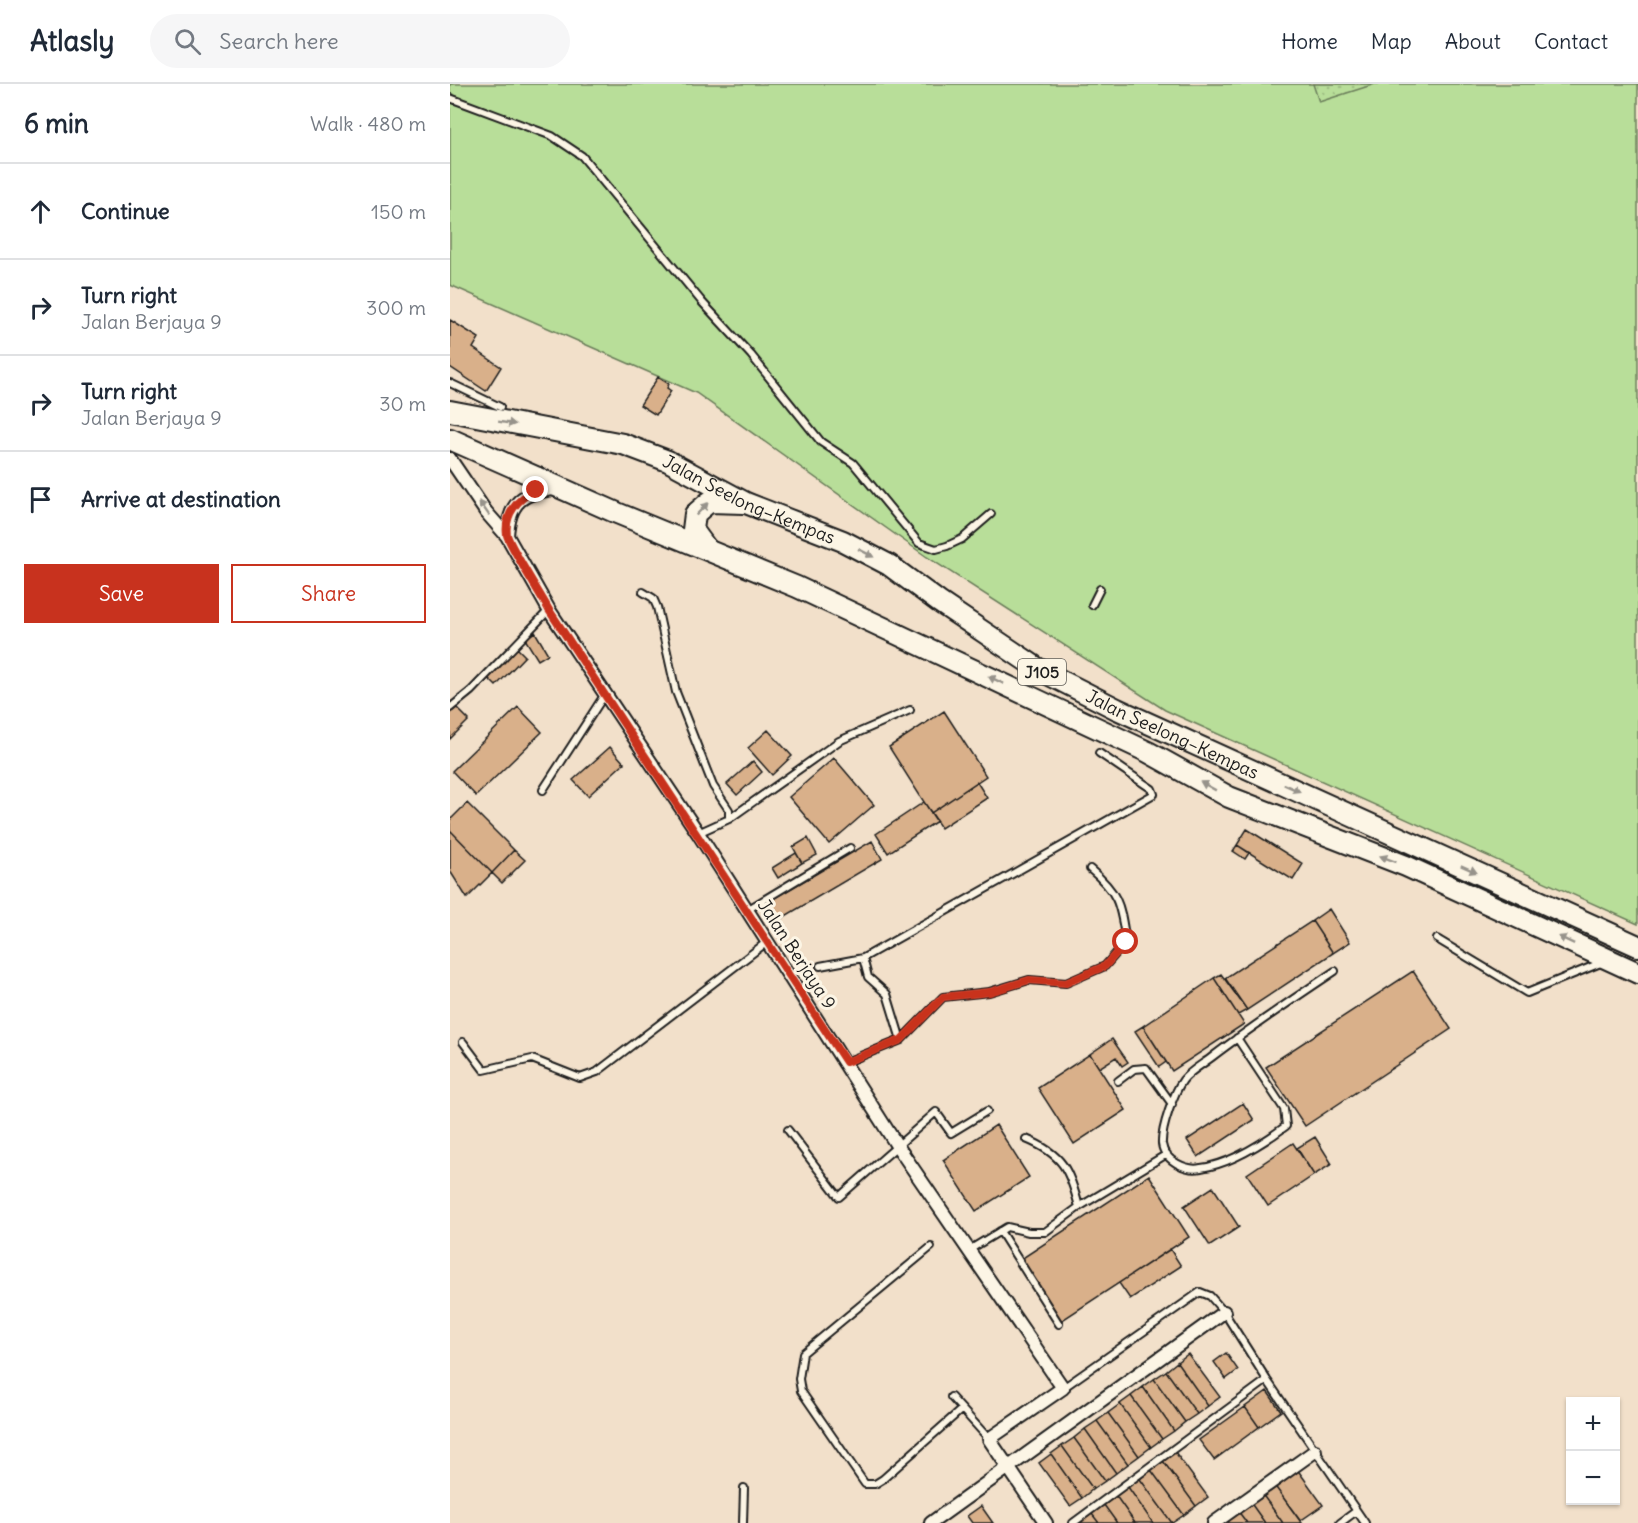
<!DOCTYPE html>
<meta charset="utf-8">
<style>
:root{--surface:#fff;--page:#f6f6f7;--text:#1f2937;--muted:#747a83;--line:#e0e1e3;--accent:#c8321e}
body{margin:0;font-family:Delius,sans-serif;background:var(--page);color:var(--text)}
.controls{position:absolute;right:18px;bottom:18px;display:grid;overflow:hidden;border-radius:0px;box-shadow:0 2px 4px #0004}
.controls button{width:54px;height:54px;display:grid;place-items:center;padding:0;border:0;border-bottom:2px solid var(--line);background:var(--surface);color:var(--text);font:30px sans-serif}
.stop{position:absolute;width:18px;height:18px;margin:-14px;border:4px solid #c8321e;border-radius:50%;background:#fff}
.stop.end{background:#c8321e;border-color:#fff;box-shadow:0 2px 6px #0008}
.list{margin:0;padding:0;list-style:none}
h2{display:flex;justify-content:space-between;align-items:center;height:78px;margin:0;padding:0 24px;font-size:26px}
h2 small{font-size:20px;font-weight:400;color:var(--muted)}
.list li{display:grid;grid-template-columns:39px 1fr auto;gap:18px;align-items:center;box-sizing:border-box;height:96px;padding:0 24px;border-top:2px solid var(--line)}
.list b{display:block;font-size:22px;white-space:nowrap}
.list p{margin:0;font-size:20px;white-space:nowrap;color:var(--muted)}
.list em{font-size:20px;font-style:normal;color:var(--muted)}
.actions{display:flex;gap:12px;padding:18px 24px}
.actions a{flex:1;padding:14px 0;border:2px solid var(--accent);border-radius:0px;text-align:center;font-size:21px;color:var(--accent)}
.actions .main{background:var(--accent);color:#fff}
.icon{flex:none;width:33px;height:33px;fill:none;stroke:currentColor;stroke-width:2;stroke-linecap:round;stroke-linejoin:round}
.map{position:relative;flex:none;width:1188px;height:1439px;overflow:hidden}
header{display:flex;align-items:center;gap:36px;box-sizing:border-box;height:84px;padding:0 30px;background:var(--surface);border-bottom:2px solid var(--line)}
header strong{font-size:28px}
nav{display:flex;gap:33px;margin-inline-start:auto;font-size:21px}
.search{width:420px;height:54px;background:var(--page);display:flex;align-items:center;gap:15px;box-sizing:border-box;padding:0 21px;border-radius:33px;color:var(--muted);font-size:22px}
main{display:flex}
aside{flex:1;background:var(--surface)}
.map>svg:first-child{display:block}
.grass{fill:#b8de99;stroke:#6a7d5a;stroke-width:1.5}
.park{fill:url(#park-dots);stroke:#6a7d5a;stroke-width:1.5}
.building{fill:#d9b08a;stroke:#1c1c1c;stroke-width:1.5}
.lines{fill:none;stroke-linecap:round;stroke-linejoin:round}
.lane-casing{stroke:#1c1c1c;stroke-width:10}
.street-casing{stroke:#1c1c1c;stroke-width:16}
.primary-casing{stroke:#1c1c1c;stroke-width:24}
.lane{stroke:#fcf5e5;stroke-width:6}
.street{stroke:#fcf5e5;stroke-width:12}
.primary{stroke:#fcf5e5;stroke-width:20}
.oneway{fill:#97938b}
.route{stroke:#c8321e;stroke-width:8}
.labels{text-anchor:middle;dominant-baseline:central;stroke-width:6;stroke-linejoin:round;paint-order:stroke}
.shield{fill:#fcf5e5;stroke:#5f5d58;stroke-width:1.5}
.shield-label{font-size:16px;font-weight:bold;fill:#1c1c1c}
.street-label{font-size:18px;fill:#1c1c1c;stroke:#fcf5e5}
</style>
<header>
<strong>Atlasly</strong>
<div class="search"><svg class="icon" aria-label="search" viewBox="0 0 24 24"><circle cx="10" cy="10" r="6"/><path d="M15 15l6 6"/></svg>Search here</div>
<nav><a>Home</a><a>Map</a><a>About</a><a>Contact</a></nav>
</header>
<main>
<aside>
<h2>6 min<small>Walk · 480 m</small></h2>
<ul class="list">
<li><svg class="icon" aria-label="ahead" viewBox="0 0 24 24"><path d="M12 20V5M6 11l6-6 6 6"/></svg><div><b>Continue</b></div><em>150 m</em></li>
<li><svg class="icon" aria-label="right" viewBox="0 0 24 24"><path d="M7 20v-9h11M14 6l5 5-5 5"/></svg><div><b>Turn right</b><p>Jalan Berjaya 9</p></div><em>300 m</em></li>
<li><svg class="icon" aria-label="right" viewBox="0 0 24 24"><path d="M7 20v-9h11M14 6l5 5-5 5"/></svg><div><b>Turn right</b><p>Jalan Berjaya 9</p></div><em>30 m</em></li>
<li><svg class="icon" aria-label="arrive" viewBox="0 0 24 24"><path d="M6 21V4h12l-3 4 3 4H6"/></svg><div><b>Arrive at destination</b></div></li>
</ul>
<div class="actions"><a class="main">Save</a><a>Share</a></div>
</aside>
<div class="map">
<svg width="1188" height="1439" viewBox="0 0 1188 1439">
<defs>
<pattern id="park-dots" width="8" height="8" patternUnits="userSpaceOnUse" patternTransform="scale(1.5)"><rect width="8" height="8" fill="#b8de99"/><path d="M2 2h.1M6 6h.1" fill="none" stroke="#9ebe83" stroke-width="1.8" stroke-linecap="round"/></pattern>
</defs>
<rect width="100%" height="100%" fill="#f2e0ca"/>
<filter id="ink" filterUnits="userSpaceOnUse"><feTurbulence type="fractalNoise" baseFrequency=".0167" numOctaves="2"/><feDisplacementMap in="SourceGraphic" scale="12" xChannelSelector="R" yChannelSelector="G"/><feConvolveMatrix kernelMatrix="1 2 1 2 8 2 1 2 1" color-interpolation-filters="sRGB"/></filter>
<g filter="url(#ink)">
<path class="grass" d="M0,0H1188V840L715,626L477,473L246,309L0,201Z"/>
<path class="park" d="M863,0H925L869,18Z"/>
<path class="building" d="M0,236L29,254L23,264L51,283L36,307L0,283Z
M208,293L219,300L217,304L221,307L206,331L190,321Z
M85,548L98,570L88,576L75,555Z
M67,564L75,572L46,602L37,593Z
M5,622L19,636L0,655V627Z
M68,623L92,648L26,712L2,687Z
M494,627L536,692L481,729L439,663Z
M318,646L342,672L322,691L298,664Z
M160,663L174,679L138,712L123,696Z
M384,674L424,721L379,760L339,713Z
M303,677L312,688L287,711L277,700Z
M527,698L537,714L491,744L481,729Z
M474,718L487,737L438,769L426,750Z
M17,719L64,766L42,789L0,746V736Z
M797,745L853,780L843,796L787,761Z
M0,746L42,789L17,814L0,787Z
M358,754L367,771L352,779L343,763Z
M422,757L432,775L327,837L316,819Z
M787,761L799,769L795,775L783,767Z
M64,766L75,776L52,799L42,789Z
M346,769L352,779L328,794L322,784Z
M879,825L900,858L883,869L862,837Z
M862,837L883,869L797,926L775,894Z
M963,887L1001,945L855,1042L816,983Z
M771,890L797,926L788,931L764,894Z
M764,894L794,940L722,987L693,942Z
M693,942L716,978L709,983L685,947Z
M662,955L678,978L672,982L666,973L649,984L640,970Z
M640,970L676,1026L624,1060L588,1004Z
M793,1019L804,1036L748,1073L737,1056Z
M546,1041L579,1093L526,1127L493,1076Z
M865,1053L882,1080L864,1091L847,1064Z
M843,1059L864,1091L818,1122L797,1090Z
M699,1091L739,1153L611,1237L571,1175Z
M763,1103L789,1143L760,1162L734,1122Z
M720,1165L731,1182L680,1215L669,1199Z
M776,1269L788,1286L776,1295L764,1278Z
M738,1270L770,1313L758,1322L727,1278Z
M727,1278L758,1322L747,1330L716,1287Z
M716,1287L747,1330L735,1338L704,1295Z
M704,1295L735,1338L724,1347L693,1303Z
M693,1303L724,1347L712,1355L681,1312Z
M817,1307L831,1327L809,1343L795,1323Z
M681,1312L712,1355L701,1363L670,1320Z
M670,1320L701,1363L689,1372L658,1329Z
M795,1323L809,1343L764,1376L749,1356Z
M658,1329L689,1372L678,1380L647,1337Z
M647,1337L678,1380L666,1389L635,1345Z
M635,1345L666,1389L655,1397L624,1354Z
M624,1354L655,1397L643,1405L612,1362Z
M612,1362L643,1405L632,1414L601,1370Z
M725,1368L758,1413L746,1422L713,1377Z
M601,1370L632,1414L620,1422L589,1379Z
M713,1377L746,1422L734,1431L701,1386Z
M847,1385L873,1421L850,1437L824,1401Z
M701,1386L734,1431L722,1439L690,1395Z
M690,1395L722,1439H703L678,1403Z
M824,1401L852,1439H833L812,1410Z
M678,1403L703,1439H685L666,1412Z
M812,1410L833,1439H815L800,1418Z
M666,1412L685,1439H667L654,1421Z
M800,1418L815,1439H797L788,1427Z
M654,1421L667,1439H649L642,1430Z
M531,1422L543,1439H522L517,1432Z
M788,1427L797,1439H779L776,1436Z
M642,1430L649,1439H631L630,1438Z"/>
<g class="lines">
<g class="lane-casing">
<path id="lane" d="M0,14L102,52L132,72L252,218L301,271L371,358L403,379L469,459L486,465L497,462L512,455L541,430
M0,299L50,323
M193,508L203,514L207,523L226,608L263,702L279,726V735L248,749
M642,521L650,505
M0,624L21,607L99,526
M93,706L155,610
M279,735L389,657L460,626
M297,826L400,764
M987,855L1077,909L1153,878
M370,882L413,874
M787,954L834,1025L836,1042C813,1059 780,1080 751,1084C737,1087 714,1077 712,1060C711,1045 724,1008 733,996C740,987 753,980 762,973C801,943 843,915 885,887
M451,956L493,913L539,908L579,896L616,899L655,882L676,858C670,821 670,810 640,785
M13,958L34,986L82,975L130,994L147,988L317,858
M396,978L451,956L437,910L418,893L413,874L704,710L702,705L649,669
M668,997L684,985L696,984L722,1020
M338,1046L389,1113L486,1028L501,1049L537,1027
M576,1055C613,1070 620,1087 629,1123
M550,1147L609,1240
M481,1163L353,1269L349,1295L351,1307L415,1400H425L433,1395L512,1325
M519,1166L557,1143L579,1148H595L629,1123L717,1070
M613,1304L750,1208L760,1212L774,1228L817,1296L915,1439
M501,1313L539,1355
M293,1439L294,1404
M623,1439L817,1296
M890,1439L905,1428"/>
</g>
<g class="street-casing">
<path id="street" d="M0,375L36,428L57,452C59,418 72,408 105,405
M57,452L99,526L248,749L446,1060L613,1304L539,1355L596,1439
M481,1439L774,1228
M764,1439L865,1367"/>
</g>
<g class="primary-casing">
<g id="primary">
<path id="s1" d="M0,327L173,360L218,377L296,419L393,457L439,481L489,518L590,586L667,625L1188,862"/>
<path d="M0,355L167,429L347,503L698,668L779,713L956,782L1188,889"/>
<path d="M257,465L243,446L245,430L259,418L294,419"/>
</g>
</g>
<use href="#lane" class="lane"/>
<use href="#street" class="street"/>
<use href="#primary" class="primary"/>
</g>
<defs><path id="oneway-solid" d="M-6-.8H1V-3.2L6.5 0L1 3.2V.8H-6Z" transform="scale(1.5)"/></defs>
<g class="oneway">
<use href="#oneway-solid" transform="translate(57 339) rotate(9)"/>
<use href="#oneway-solid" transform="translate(34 424) rotate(-125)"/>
<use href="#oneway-solid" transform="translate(252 425) rotate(-46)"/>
<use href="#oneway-solid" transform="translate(416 469) rotate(27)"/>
<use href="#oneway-solid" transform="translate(546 596) rotate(-154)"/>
<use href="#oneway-solid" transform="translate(758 702) rotate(-151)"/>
<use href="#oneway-solid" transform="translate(842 704) rotate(24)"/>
<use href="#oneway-solid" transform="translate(938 775) rotate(-159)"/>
<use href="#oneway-solid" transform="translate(1019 785) rotate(24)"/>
<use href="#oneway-solid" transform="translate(1116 856) rotate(-155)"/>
</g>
</g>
<g class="lines" filter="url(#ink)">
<path class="route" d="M86,406C68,414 54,430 57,451C60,463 91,511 99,526L396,978L451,956L493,913L540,908L579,896L616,899L655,882L676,858"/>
</g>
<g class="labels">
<rect class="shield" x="568" y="575" width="48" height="26" rx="4.5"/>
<g class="shield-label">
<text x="592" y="588">J105</text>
</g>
<g class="street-label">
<text stroke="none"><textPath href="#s1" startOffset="314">Jalan Seelong–Kempas</textPath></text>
<text stroke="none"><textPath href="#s1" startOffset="800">Jalan Seelong–Kempas</textPath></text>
<text transform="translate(347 870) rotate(57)">Jalan Berjaya 9</text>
</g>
</g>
</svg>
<div class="controls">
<button>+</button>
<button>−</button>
</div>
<div class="stop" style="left:676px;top:858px"></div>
<div class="stop end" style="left:86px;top:406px"></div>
</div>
</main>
